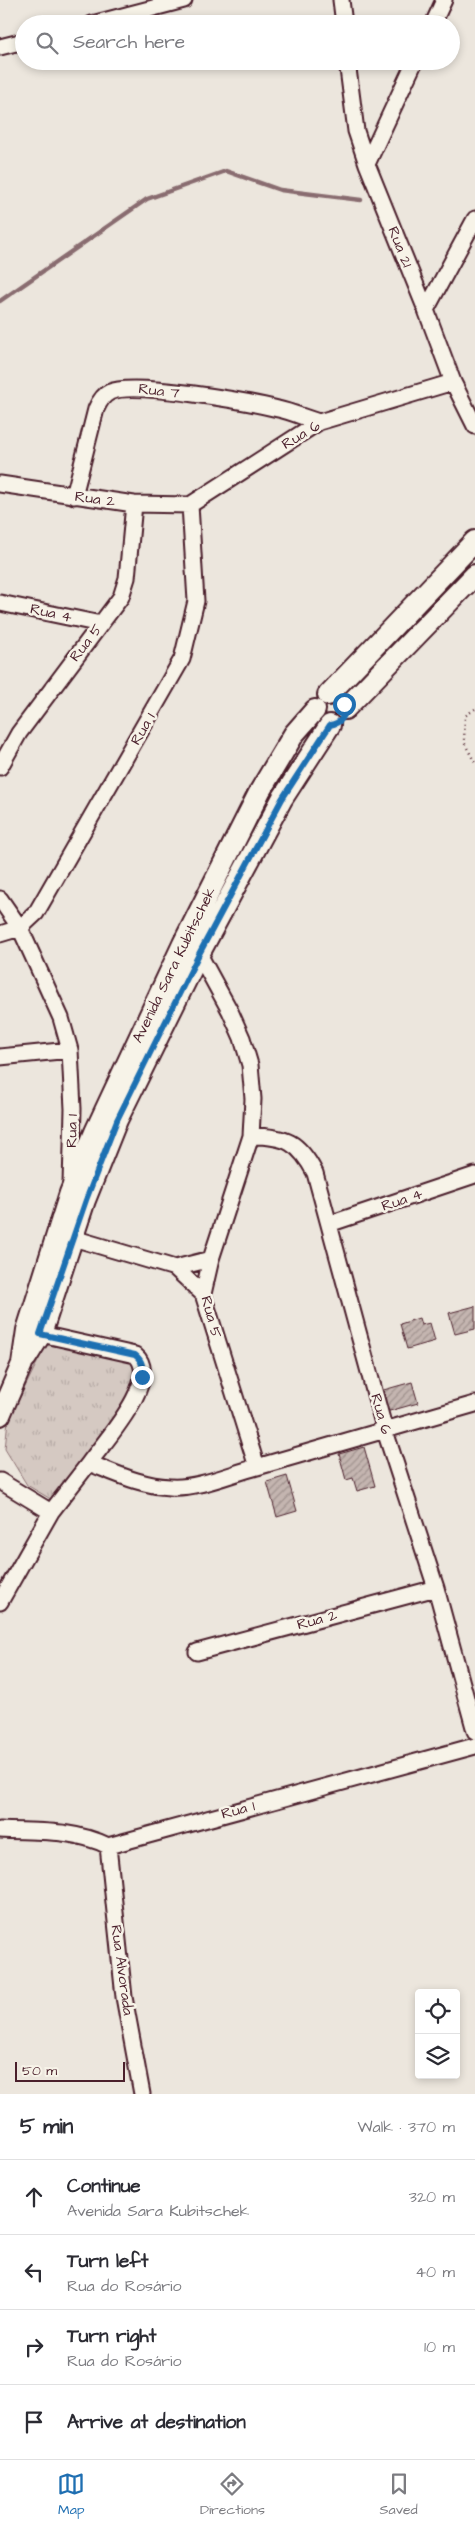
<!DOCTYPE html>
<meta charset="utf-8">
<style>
:root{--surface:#fff;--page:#f7f7f7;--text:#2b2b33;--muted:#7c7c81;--line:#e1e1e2;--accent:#1f6fb2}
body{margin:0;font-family:"Architects Daughter",sans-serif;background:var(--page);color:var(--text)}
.controls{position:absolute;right:15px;bottom:15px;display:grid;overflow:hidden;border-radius:5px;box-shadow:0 2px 8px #0003}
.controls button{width:45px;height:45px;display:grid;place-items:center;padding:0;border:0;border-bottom:1px solid var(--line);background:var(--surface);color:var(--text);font:25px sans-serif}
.scale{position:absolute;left:15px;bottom:12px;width:110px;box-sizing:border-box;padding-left:5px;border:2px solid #4a1f2b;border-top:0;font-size:14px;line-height:18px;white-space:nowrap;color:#4a1f2b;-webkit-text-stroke:4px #f7f3e8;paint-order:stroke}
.stop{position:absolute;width:15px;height:15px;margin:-11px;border:4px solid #1f6fb2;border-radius:50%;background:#fff}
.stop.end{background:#1f6fb2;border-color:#fff;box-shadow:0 1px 5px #0008}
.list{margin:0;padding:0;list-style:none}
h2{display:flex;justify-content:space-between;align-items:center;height:65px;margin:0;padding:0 20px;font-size:21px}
h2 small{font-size:16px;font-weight:400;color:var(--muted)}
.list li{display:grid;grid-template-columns:32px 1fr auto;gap:15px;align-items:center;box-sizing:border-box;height:75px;padding:0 20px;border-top:1px solid var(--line)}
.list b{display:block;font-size:19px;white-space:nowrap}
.list p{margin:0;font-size:16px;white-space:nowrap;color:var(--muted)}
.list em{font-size:16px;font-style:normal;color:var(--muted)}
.icon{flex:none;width:28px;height:28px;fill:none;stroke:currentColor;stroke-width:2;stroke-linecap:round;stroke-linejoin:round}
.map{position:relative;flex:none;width:475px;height:2094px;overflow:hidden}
.search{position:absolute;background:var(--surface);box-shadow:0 2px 8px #0003;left:15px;right:15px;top:15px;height:55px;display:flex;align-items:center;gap:12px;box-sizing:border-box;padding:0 18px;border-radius:28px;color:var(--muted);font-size:19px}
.sheet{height:365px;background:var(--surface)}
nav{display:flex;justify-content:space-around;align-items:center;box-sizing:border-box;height:70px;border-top:1px solid var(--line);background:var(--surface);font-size:14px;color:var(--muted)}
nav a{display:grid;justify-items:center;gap:2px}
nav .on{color:var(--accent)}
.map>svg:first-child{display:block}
.grass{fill:url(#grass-tufts);stroke:#907476}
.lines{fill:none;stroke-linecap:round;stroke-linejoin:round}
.stream{stroke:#896c6f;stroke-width:4.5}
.building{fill:url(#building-hatch);stroke:#4a1f2b}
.minor-casing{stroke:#4a1f2b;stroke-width:19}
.major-casing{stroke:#4a1f2b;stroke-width:24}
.path{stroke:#4a1f2b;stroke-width:2.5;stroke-dasharray:1 4;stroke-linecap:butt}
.minor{stroke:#f7f3e8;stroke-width:15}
.major{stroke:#f7f3e8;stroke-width:20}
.route{stroke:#1f6fb2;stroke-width:6}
.labels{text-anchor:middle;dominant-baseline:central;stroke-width:5;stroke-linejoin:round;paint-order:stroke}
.street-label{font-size:15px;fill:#4a1f2b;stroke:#f7f3e8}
</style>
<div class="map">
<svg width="475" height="2094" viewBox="0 0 475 2094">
<defs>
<pattern id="grass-tufts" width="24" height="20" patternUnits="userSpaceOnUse" patternTransform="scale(1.25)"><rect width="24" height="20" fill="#d5c9c2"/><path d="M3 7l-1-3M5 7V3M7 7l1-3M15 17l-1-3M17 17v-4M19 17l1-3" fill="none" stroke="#b8aca7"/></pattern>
<pattern id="building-hatch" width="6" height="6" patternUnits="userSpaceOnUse" patternTransform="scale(1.25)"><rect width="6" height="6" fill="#c4b5b0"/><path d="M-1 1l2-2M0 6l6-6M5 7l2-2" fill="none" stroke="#a1938f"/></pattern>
</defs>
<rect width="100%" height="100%" fill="#ece6dd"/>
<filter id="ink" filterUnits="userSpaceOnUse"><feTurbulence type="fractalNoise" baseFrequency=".02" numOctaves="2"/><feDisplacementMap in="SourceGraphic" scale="10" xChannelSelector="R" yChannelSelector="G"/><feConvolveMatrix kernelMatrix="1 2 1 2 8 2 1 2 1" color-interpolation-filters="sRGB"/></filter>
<g filter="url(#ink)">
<path class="grass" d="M47,1343L133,1361L135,1387L54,1501L27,1485L5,1449L8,1421Z"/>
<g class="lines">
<path class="stream" d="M0,301L147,199L226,171L280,190L361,200"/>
</g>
<path class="building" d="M475,1306V1329L455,1334L449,1313Z
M419,1318L421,1325L430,1323L435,1341L407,1349L400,1324Z
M412,1382L418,1403L386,1412L380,1391Z
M364,1447L375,1486L357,1491L353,1478L346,1480L339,1454Z
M287,1476L297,1511L277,1517L267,1482Z"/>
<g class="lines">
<g class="minor-casing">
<path id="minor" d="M341,0L344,24
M92,24L184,0
M433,24L444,0
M0,47L24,41
M347,61L356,131L367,164L426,310L453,382L475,426
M367,164L415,61
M426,310L475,219
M0,484L134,504L190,505
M74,496L96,409C99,402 103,395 110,392C133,381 250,402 278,409C292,412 305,418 319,422
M190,505L319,422L453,382
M0,603L101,624
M0,767L19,733L121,597L127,578L134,504
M0,899L20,928L61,1018L70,1050L73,1109L71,1184
M0,934L20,928L36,913L182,659L196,601L190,505
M199,954L230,1011L242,1038L250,1065L253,1099L251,1136L211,1259L203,1294L257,1467L475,1404
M0,1057L70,1050
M251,1136C286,1136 299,1142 315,1173L385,1431L436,1588L475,1731
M329,1224L475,1175
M73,1238L175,1268L203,1294
M175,1268L211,1259
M41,1334L135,1355C163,1378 104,1442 89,1463
M0,1481L51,1512
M0,1602L51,1512L89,1463C115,1473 142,1486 170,1487C198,1489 230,1474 257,1467
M197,1652L436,1588
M0,1830C37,1832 75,1829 108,1846L475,1746
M108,1846L124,1997L142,2094"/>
</g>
<g class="major-casing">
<path id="major" d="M328,695L475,541
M345,709L475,575
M26,1358L41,1334L85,1200L117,1120L199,954L282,799L330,725
M0,1415L22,1364L27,1330L70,1193L95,1132L183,944L260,791L294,734L315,710"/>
</g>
<path class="path" d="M475,709L465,716L464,742L475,763"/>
<use href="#minor" class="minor"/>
<use href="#major" class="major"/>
</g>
</g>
<g class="lines" filter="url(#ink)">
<path class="route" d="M142,1377C143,1367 143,1361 135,1355L40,1334L86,1200L117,1120L199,954L282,799L330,725C341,723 347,716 344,704"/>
</g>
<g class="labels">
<g class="street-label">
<text transform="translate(400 247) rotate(68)">Rua 21</text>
<text transform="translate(159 391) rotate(7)">Rua 7</text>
<text transform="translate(301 435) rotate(-31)">Rua 6</text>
<text transform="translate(95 499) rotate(8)">Rua 2</text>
<text transform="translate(51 613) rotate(12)">Rua 4</text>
<text transform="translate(86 643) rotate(-52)">Rua 5</text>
<text transform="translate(143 729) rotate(-60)">Rua 1</text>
<text transform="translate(174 965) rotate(-64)">Avenida Sara Kubitschek</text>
<text transform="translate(72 1131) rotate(-88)">Rua 1</text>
<text transform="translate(402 1200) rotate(-19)">Rua 4</text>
<text transform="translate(211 1317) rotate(75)">Rua 5</text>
<text transform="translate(381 1414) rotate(74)">Rua 6</text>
<text transform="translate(317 1620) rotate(-15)">Rua 2</text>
<text transform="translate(238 1810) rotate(-15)">Rua 1</text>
<text transform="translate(122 1970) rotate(82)">Rua Alvorada</text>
</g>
</g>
</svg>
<div class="controls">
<button><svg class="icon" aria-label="locate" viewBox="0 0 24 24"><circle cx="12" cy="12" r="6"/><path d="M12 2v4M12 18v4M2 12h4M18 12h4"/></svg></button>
<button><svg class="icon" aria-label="layers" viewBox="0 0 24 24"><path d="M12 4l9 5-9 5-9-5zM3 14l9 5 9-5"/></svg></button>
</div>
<div class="scale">50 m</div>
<div class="stop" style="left:344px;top:704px"></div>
<div class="stop end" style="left:142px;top:1377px"></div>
<div class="search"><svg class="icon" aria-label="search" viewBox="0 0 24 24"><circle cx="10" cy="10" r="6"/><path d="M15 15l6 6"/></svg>Search here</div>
</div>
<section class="sheet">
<h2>5 min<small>Walk · 370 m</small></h2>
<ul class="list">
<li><svg class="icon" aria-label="ahead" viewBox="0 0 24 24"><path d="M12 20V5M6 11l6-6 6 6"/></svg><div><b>Continue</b><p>Avenida Sara Kubitschek</p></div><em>320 m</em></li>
<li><svg class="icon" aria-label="left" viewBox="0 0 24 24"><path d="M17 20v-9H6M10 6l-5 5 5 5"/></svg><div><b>Turn left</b><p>Rua do Rosário</p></div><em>40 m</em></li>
<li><svg class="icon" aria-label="right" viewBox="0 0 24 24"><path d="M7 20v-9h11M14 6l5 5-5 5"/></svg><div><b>Turn right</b><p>Rua do Rosário</p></div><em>10 m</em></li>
<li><svg class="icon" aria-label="arrive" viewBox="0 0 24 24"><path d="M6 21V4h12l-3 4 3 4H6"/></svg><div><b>Arrive at destination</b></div></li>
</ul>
</section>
<nav>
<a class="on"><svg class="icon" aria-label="map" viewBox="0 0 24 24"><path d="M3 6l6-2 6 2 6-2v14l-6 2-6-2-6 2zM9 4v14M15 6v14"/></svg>Map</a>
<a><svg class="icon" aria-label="directions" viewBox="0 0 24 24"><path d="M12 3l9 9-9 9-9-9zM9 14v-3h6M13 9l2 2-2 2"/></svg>Directions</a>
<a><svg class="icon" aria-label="saved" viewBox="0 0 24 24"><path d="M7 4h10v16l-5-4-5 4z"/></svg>Saved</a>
</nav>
